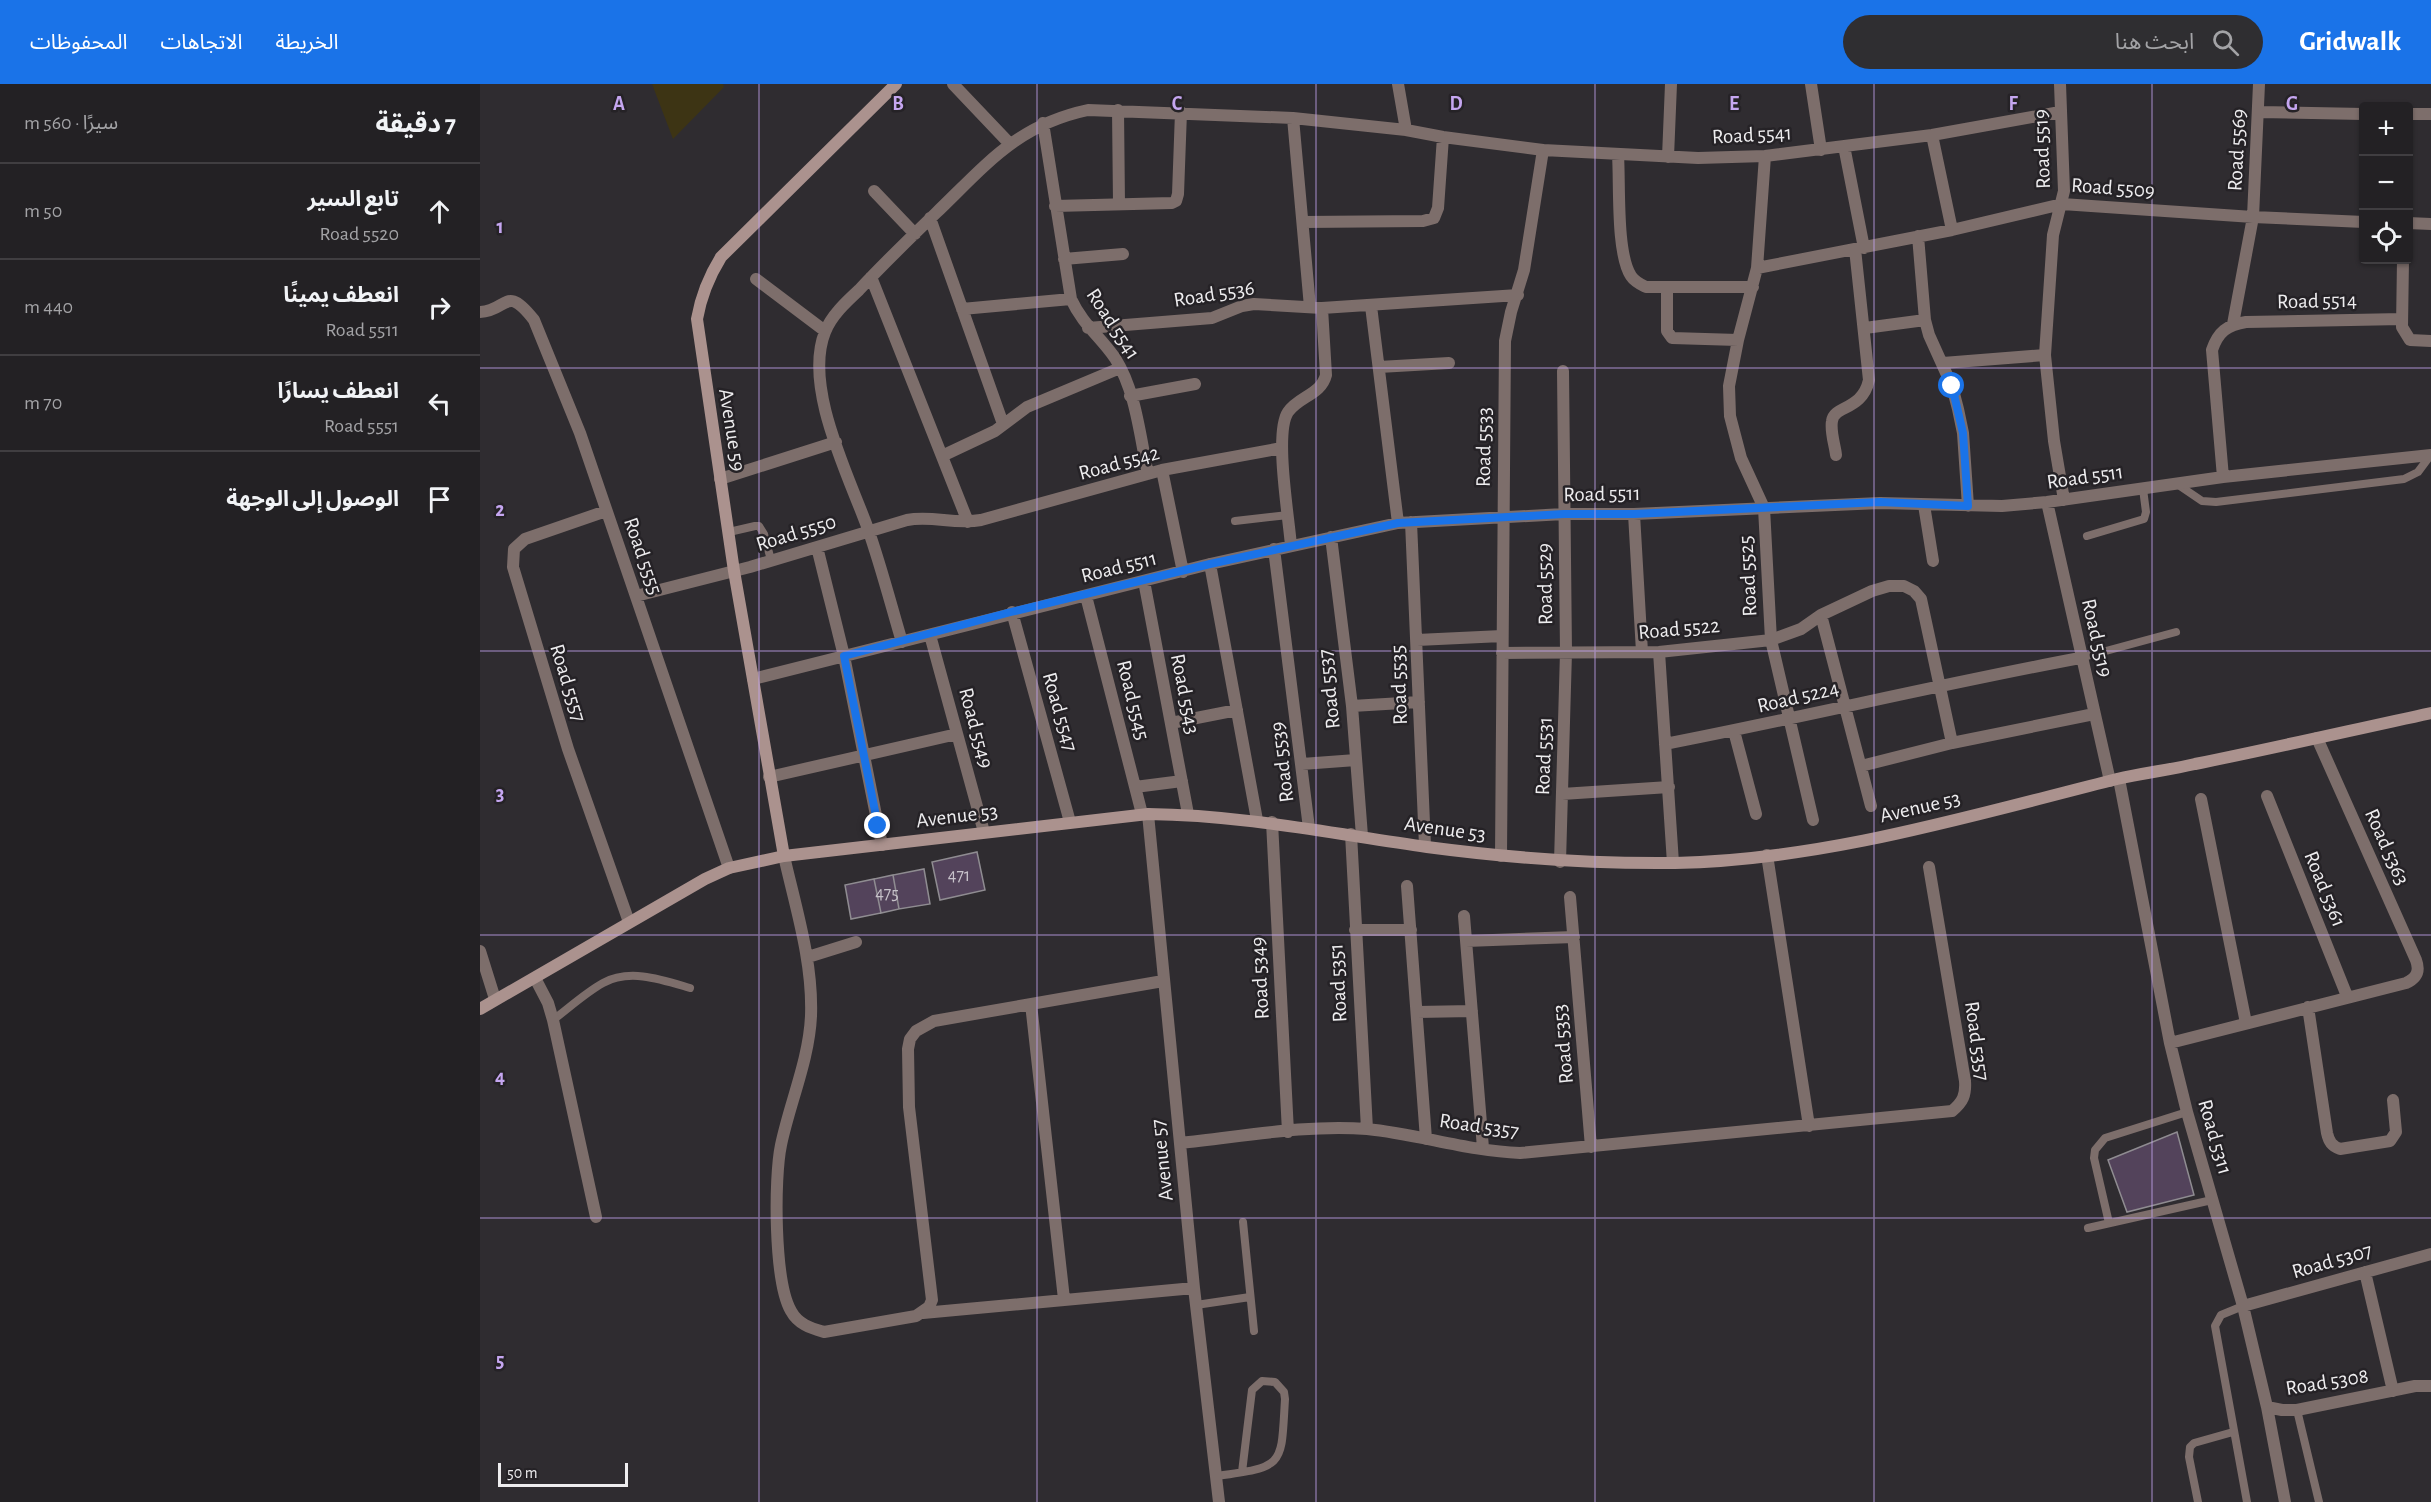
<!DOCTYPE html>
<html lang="ar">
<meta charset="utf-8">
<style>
:root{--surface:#232124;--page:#2f2e31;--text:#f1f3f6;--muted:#a3a3a6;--line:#403e41;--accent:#1a73e8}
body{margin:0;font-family:"Alegreya Sans","Noto Sans Arabic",sans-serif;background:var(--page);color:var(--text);direction:rtl}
.controls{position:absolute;right:18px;top:18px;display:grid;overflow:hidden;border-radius:6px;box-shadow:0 2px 4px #0004}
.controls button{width:54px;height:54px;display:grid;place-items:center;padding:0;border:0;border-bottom:2px solid var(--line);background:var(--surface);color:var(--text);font:30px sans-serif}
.scale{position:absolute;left:18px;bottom:15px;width:130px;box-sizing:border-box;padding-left:6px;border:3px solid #eeedef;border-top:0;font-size:16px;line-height:21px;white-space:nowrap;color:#eeedef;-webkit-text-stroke:4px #252226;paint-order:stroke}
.stop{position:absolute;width:18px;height:18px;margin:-14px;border:4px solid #1a73e8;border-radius:50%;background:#fff}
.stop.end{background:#1a73e8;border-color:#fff;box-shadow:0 2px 6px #0008}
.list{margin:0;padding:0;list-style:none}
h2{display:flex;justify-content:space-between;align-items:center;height:78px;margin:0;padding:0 24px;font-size:26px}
h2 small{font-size:20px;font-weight:400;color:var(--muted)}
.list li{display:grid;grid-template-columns:39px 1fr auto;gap:18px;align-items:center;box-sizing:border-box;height:96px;padding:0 24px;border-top:2px solid var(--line)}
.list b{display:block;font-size:22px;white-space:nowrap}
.list p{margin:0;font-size:20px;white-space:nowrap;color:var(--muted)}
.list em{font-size:20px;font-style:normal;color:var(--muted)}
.icon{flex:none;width:33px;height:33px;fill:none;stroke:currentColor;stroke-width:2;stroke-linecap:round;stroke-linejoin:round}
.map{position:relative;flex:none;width:1951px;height:1418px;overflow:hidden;direction:ltr}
header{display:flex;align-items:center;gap:36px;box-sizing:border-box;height:84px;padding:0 30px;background:var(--accent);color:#fff}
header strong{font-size:28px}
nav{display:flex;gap:33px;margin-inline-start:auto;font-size:21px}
.search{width:420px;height:54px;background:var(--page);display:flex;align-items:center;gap:15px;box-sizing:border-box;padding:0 21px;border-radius:33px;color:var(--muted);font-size:22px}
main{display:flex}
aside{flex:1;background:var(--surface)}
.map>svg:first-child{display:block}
.sand{fill:#3d3414}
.building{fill:#53435b;stroke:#8f8c91;stroke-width:1.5}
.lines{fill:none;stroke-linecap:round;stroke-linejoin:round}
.lane{stroke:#7d6e6b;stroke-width:8}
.street{stroke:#7d6e6b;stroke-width:12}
.secondary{stroke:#ab928e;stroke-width:12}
.route{stroke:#1a73e8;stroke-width:8}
.grid{fill:none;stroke:#c5a6f0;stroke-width:1.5;stroke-opacity:0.55}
.labels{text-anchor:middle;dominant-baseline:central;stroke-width:5;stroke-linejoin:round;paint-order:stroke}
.number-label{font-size:18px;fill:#c7c2ca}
.street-label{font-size:21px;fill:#eeedef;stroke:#252226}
.grid-label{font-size:20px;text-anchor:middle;font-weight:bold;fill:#c5a6f0;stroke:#252226;stroke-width:5;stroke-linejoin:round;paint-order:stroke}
</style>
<header>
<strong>Gridwalk</strong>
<div class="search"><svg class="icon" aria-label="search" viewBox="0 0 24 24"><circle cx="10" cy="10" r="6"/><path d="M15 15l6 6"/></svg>ابحث هنا</div>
<nav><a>الخريطة</a><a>الاتجاهات</a><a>المحفوظات</a></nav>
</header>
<main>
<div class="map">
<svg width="1951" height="1418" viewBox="0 0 1951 1418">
<rect width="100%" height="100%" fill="#2f2c30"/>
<path class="sand" d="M172,0H243L244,3L193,55Z"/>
<path class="building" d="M497,768L505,806L460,816L452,778Z
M444,785L450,820L419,825L413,791Z
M413,791L419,825L401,829L394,795Z
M394,795L401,829L371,835L365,801Z
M1697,1048L1714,1111L1647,1128L1628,1076Z"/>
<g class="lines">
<path class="lane" d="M1697,400L1722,417L1736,418L1924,395L1938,388L1950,372
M755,437L808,431
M249,448L275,442H279L284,450L291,476
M1607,452L1664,435L1666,428L1663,405
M1600,574L1696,548
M73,936C89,924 105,909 123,899C150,884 183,896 210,904
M763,1138L774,1247
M1629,1139L1614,1074L1615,1066L1625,1054L1707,1028
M1608,1144L1732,1116
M716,1221L770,1213
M1763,1222L1741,1231L1735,1242L1767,1418
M1817,1326L1839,1418
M737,1392C806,1383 801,1381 805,1315L804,1308L795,1298L782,1297L772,1306L762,1388
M1718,1418L1709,1373L1710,1363L1714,1359L1753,1348"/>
<path class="street" d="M473,0L529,59
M918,0L926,46
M1331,0L1341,66
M1580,0L1584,107L1573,151L1565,271L1574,357L1584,416
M638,26L639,120
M1779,28L1884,30
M1928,30H1951
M813,34L830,223
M563,39L591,215C603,241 620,252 635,274C656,307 660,353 668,390
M1452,51L1472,146
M1364,62L1384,164
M1138,71C1140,100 1136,169 1151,192C1155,198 1160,200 1166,203H1273
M1285,72L1277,184L1258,256L1249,302L1250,332L1261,374L1284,424L1291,556L1333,736
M1188,73L1191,0
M394,107L435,150
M575,122L692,119L696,117L698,110L701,28
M450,134L523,340
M823,138L943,137L954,134L958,124L963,53
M1928,139L1951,140
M1438,152L1445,236L1449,251L1472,302L1478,325L1483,349L1488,422
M584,175L643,170
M1923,176L1922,243L1930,256L1951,257
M1277,184L1472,146L1582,120L1773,133L1884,138
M391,193L488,438
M276,195L345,247
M1187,203V247L1192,254L1258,256
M891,222L918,439
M482,225L591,215
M0,228C28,227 25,199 54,236L100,349L249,784
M1753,240L1773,133L1779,0
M608,244L732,234L762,222L774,220L842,224L1038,211
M1385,244L1445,236
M1463,279L1565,271
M899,283L969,279
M650,312L715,300
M1356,371C1355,361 1350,348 1352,337C1354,321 1382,327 1389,296L1375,165
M462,372L515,347L547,323L640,284
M682,386L703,488
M1743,393L1732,266C1738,248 1747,241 1766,238L1922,235
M240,395L356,358
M1567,418L1630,697
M1444,421L1453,477
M126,427L45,455L34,465L33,483L88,665L149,838
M1154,430L1162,568
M931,438L945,762
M851,453L872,622L882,752
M811,462C809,434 794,349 808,328C819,312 841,311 846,291L842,224
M337,463L364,572L402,761
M794,465L829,744
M730,480L777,736
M664,497L708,730
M156,512L270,483L427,436C452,431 475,441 501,436L682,386L802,364
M606,512L662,730
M532,528L590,738
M1341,531L1391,722
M450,551L504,748
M937,556L1022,552
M422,558C411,521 401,482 388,445C369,392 323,303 345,248C351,232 366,218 379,206C404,179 430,154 456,129C506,81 537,41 608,26L813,34L926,46L963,53L1063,66L1218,74L1285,72L1452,51L1580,28
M1179,568L1193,779
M1022,569L1179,568L1291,556L1321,545L1341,531L1392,507L1409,502H1424L1434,507L1441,515L1472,659
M273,595L730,480L918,439L1084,430H1154L1400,419L1522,422L1567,418L1743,393L1951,371
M872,622L939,618
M691,639L757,626
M1254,647L1276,730
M1185,660C1324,633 1461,600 1600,574
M822,680L876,676
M1381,682L1472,659L1614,630
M289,693L477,650
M1639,695L1690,959L1707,1028L1763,1222L1787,1323L1805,1418
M655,703L702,697
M1082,710L1189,703
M1787,712L1867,912
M1721,715L1766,939
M668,730L714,1204L739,1418
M792,738L808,1048
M871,750L887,1045
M1287,771L1329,1042
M304,772C316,825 333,878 331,932C329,976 310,1018 301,1061C294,1094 294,1198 311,1227C318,1240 330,1244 344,1248L436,1232L449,1223L452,1216L429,1023L428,965L430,955L436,947L454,937L683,897
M1021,772L1025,257L1031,228L1044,186L1063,66
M1080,778L1086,568L1083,287
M927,802L946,1055
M1090,813L1111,1063
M984,832L1003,1064
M875,846H931
M986,857L1094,853
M0,867L15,915
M328,873L376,858
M55,894L68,919L73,936L116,1133
M551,920L584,1215
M1828,923L1847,1049C1849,1058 1852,1062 1860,1065L1910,1057L1916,1048L1913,1016
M937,928L992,927
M1690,959L1926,899C1937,894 1940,887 1936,876L1837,654
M700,1059C760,1053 827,1040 887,1045C938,1050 988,1067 1040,1069L1472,1027C1483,1018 1486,1011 1485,997L1449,783
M1885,1188L1913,1307
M1763,1222L1951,1170
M443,1229L714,1204
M1787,1323L1802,1326H1817L1935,1302H1951"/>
<path class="secondary" d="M304,772L254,487L217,235C221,212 228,194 241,173L416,0
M0,925L225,795L249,784L304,772L668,730C763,731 854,750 947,763C1030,774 1112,780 1195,779C1345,776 1493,731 1637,695C1663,689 1689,686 1715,680C1794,664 1872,646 1951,629"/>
</g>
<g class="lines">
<path class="route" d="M398,742L364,572L531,528L730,480L918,439L1084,430H1154L1400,418L1488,422L1483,349L1472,302"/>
</g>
<path class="grid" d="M279,0V1418M557,0V1418M836,0V1418M1115,0V1418M1394,0V1418M1672,0V1418M0,284H1951M0,567H1951M0,851H1951M0,1134H1951"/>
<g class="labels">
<g class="number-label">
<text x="479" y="792">471</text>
<text x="407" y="810">475</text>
</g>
<g class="street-label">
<text transform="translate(1272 51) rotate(-3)">Road 5541</text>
<text transform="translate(1562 65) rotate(-92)">Road 5519</text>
<text transform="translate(1757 66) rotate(-87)">Road 5569</text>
<text transform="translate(1633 104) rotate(4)">Road 5509</text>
<text transform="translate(734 210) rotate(-9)">Road 5536</text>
<text transform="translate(1837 217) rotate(-1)">Road 5514</text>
<text transform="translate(633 240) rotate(57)">Road 5541</text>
<text transform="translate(252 346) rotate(81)">Avenue 59</text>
<text transform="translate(1004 363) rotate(-89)">Road 5533</text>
<text transform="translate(639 379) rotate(-15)">Road 5542</text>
<text transform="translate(1605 393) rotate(-8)">Road 5511</text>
<text transform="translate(1122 410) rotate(-1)">Road 5511</text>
<text transform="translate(316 449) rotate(-17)">Road 5550</text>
<text transform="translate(163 472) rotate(71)">Road 5555</text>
<text transform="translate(639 483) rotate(-14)">Road 5511</text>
<text transform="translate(1268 492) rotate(-93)">Road 5525</text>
<text transform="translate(1065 500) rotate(-91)">Road 5529</text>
<text transform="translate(1199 545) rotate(-5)">Road 5522</text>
<text transform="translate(1617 554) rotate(77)">Road 5519</text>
<text transform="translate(88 599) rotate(73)">Road 5557</text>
<text transform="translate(919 601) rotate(-92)">Road 5535</text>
<text transform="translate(849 605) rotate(-96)">Road 5537</text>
<text transform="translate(705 610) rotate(79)">Road 5543</text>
<text transform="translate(1318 613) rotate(-13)">Road 5224</text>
<text transform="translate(653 616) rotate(76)">Road 5545</text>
<text transform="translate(580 628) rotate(74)">Road 5547</text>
<text transform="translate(496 644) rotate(75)">Road 5549</text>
<text transform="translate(1064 672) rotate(-88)">Road 5531</text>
<text transform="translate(802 678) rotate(-97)">Road 5539</text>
<text transform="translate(1440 723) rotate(-13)">Avenue 53</text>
<text transform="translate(477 732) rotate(-7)">Avenue 53</text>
<text transform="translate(965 745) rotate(8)">Avenue 53</text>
<text transform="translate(1907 763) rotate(66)">Road 5363</text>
<text transform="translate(1845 805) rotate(68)">Road 5361</text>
<text transform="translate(780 894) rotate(-93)">Road 5349</text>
<text transform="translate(858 899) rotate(-93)">Road 5351</text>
<text transform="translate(1497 957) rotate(82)">Road 5357</text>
<text transform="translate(1083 960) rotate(-95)">Road 5353</text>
<text transform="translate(999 1042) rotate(8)">Road 5357</text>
<text transform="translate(1735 1053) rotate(74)">Road 5311</text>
<text transform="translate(682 1076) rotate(-96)">Avenue 57</text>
<text transform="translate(1852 1177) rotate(-16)">Road 5307</text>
<text transform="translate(1847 1298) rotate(-9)">Road 5308</text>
</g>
</g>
<g class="grid-label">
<text x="139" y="26">A</text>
<text x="418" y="26">B</text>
<text x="697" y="26">C</text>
<text x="976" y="26">D</text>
<text x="1254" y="26">E</text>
<text x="1533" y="26">F</text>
<text x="1812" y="26">G</text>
<text x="20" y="149">1</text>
<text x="20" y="432">2</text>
<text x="20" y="716">3</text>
<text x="20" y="999">4</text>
<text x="20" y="1283">5</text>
</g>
</svg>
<div class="controls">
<button>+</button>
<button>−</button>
<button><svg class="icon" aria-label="locate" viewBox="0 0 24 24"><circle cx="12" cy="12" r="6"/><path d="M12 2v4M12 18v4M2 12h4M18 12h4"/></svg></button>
</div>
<div class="scale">50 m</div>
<div class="stop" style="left:1472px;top:302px"></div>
<div class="stop end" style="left:398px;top:742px"></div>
</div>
<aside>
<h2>7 دقيقة<small>سيرًا · 560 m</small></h2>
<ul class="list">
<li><svg class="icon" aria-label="ahead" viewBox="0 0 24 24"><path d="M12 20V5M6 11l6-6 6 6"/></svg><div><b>تابع السير</b><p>Road 5520</p></div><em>50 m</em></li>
<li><svg class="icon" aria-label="right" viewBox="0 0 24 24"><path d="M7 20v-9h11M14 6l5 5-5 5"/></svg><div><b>انعطف يمينًا</b><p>Road 5511</p></div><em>440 m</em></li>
<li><svg class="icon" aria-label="left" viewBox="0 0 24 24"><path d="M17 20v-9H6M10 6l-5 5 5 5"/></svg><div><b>انعطف يسارًا</b><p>Road 5551</p></div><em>70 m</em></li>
<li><svg class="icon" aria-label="arrive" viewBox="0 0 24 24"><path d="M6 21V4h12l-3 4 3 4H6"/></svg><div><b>الوصول إلى الوجهة</b></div></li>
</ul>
</aside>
</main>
